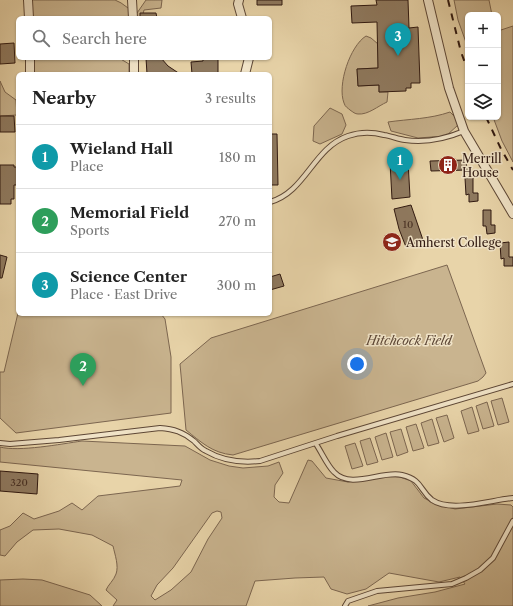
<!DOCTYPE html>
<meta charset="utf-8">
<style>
:root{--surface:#fff;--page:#f2f2f2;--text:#222;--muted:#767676;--line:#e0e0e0;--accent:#2563eb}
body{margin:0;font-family:"Libre Caslon Text",serif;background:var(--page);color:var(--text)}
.controls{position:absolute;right:12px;top:12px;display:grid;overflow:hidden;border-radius:6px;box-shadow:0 1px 3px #0004}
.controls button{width:36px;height:36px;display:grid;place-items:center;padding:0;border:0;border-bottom:1px solid var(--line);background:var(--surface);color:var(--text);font:20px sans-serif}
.you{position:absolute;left:357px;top:364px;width:14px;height:14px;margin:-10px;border:3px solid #fff;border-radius:50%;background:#1a73e8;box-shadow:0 0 0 6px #1a73e833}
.badge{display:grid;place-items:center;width:26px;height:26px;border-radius:50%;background:var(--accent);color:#fff;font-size:13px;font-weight:700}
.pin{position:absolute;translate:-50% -33px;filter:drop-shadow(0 1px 2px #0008)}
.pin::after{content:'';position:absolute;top:21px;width:14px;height:12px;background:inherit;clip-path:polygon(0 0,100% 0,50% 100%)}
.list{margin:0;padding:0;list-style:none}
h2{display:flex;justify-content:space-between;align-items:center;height:52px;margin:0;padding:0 16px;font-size:17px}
h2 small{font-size:13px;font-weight:400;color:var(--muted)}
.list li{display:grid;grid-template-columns:26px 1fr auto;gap:12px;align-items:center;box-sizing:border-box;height:64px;padding:0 16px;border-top:1px solid var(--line)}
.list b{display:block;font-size:15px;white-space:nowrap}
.list p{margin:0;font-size:13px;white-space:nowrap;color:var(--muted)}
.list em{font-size:13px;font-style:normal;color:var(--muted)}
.icon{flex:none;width:22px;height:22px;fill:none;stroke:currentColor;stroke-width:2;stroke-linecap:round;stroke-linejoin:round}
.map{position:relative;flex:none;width:513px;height:606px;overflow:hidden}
.search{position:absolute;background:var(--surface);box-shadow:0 1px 3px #0004;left:16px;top:16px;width:256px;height:44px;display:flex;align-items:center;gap:10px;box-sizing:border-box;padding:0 14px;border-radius:6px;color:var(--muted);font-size:15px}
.panel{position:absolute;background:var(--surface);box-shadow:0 1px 3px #0004;left:16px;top:72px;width:256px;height:244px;border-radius:6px}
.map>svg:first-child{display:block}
.green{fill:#c9b48f;stroke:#7c6650;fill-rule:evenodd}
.building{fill:#8f7a60;stroke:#2f1810}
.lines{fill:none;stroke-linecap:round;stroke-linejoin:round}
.lane-casing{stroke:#5d4736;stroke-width:6}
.street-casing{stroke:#5d4736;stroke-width:10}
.lane{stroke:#f0e3c7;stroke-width:4}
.street{stroke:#f0e3c7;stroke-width:8}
.rail{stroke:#2f1810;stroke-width:2;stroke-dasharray:7 7;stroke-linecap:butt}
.labels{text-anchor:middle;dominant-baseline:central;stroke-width:3;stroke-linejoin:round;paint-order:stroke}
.number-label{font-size:10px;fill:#473024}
.poi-label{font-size:12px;fill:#2f1810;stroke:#f0e3c7;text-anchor:start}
.park-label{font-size:12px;font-style:italic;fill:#5d4736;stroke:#f0e3c7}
</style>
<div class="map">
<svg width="513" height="606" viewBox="0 0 513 606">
<rect width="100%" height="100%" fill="#e8d4a9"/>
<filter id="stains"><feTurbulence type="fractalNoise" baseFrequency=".005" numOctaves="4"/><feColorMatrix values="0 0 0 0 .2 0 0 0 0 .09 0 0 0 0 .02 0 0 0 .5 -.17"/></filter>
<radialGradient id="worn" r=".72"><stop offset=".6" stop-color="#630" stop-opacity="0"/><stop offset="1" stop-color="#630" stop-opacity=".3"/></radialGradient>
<path class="green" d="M31,0H115C124,3 128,10 137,13L146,0H162L161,8L144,10L142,18H31Z
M454,0H489L492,15H468V48L458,20Z
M513,26V162L502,141L493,117H498V31Z
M366,36L371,38L378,44V68L357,69L358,86L379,85V92H388L387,102C378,106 368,115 358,114C355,114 353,112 350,110C348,108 345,107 344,103C337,85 350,46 366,36Z
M32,58H119L129,64V72L128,74H33Z
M0,81L5,92L16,100L17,115L0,116Z
M330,108L342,114L346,125L342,134L320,144L313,141L314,126Z
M450,112L456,118L458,125L446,136L418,138L391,131L388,122C409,119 430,119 450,112Z
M447,265L486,373L483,377L478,381L233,455C212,453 201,442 186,430L180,364L211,338Z
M18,313V314H161L165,319L171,357V413L16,433L0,418V372H4Z
M502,398L509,422L498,425L491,401Z
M487,402L494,426L483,429L476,406Z
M472,407L479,431L468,434L461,411Z
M447,415L454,438L444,442L436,418Z
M432,419L439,443L428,446L421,423Z
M416,424L424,448L413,451L406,427Z
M401,429L408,452L397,456L390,432Z
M386,433L393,457L382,460L375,437Z
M370,438L378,462L367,465L360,441Z
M82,441L185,446L210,460L229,466L243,468L268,466L279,462L283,473L275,485L274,497L279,502L289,503L308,460L312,461L326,478L348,482L382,476L400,477L411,481L424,498L434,503L455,509L497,504L511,505L513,507V606H368L398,598L435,592L465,584L460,577L439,582L389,573L366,589L347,594L331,589L324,577L295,578L255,581L246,606H113L117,600L106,590C108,585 114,580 116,574C119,566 115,555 113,546L92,535L59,529L33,530L17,542L5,556L0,555V530L10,526L23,513L34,519L59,511L72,503L82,510L98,496L180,486L182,480L0,462V447C19,452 61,444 82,441ZM217,511L221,512L222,518L208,539L191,572L171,590L155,600L151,596L157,585L173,568L212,513Z
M355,443L363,466L352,469L345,446Z
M23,579L42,580L90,595L102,606H0V580Z"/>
<path class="building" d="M257,0H282V5H257Z
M376,0H408L409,28L418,27L420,83H411V88H406V91L379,92V85L358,86L357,69L378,68L377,22L352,23L351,6L377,5Z
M140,13H156L157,18H140Z
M14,43L15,63L0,64V44Z
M146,58H161L168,66L180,74H147Z
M203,58H218V74H192L191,62L203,61Z
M0,116H14L15,132H0Z
M270,134H277L278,185H270Z
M466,160L467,170L431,171L430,161Z
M408,161L410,197L392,199L390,162Z
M0,165H14V167H18V185H14V199H11V204H0Z
M465,178H473V193H478V201L469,202V194L466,195Z
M411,205L423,240L406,247L399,229L394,209Z
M483,210H491V225H495V233L487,234L486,226H483Z
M509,242V257H513V266H504V258L501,259L500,243Z
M0,255L7,257L2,278H0Z
M280,274L284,286L270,290V277Z
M0,471L38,474L37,494L0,491Z"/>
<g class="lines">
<g class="lane-casing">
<path id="lane" d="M270,202C306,192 313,148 348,136C359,132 373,132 384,135C391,136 398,139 405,140C426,143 445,139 464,131
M0,443L10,444L59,440L160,428C174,429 183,432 194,441C198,445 201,449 206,451C223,461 241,463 260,461L337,436L513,384
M316,444C322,453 327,465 334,472C351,490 382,470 402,475C423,480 419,490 432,500C451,513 491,500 513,498
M345,606L348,601L377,591L452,584L466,578L480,570L493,558L513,521"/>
</g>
<g class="street-casing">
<path id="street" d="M28,0L29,18
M132,0L133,18
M239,0L238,4L242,18
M428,0L449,88L464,131L513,214
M30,58V74
M134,58V74
M245,74L249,58"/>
</g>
<use href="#lane" class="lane"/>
<use href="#street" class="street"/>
<path class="rail" d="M448,0L461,52L468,71
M486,117L501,149L513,170"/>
</g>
<defs>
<g id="building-disc" transform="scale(1)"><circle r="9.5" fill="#8f2418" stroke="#f0e3c7"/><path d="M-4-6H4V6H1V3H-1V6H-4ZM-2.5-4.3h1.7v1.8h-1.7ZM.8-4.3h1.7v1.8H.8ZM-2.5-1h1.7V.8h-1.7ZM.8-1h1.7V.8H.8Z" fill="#fff"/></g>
<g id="university-disc" transform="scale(1)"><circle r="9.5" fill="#8f2418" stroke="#f0e3c7"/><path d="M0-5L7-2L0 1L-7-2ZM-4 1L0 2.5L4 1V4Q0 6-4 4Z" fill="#fff"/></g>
</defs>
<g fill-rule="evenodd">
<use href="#building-disc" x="448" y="165"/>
<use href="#university-disc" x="392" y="242"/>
</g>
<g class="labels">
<g class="number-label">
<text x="408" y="224">10</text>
<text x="19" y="482">320</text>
</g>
<g class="poi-label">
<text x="462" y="158">Merrill<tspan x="462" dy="14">House</tspan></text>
<text x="406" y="242">Amherst College</text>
</g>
<g class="park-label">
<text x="409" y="340">Hitchcock Field</text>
</g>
</g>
<rect width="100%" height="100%" filter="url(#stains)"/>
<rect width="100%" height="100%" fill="url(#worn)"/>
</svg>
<div class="controls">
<button>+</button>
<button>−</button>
<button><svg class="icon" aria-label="layers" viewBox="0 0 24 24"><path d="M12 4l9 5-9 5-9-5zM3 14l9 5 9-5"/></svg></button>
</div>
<div class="you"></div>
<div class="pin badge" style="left:400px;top:180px;background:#0f9aa8">1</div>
<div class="pin badge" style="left:83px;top:386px;background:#2e9e5b">2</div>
<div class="pin badge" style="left:398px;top:56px;background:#0f9aa8">3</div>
<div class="search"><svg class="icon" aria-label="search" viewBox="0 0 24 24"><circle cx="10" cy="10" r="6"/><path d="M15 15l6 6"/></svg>Search here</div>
<section class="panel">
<h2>Nearby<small>3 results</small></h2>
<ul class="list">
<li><span class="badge" style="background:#0f9aa8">1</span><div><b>Wieland Hall</b><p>Place</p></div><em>180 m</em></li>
<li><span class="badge" style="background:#2e9e5b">2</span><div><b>Memorial Field</b><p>Sports</p></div><em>270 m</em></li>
<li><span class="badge" style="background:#0f9aa8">3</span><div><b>Science Center</b><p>Place · East Drive</p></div><em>300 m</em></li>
</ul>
</section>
</div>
